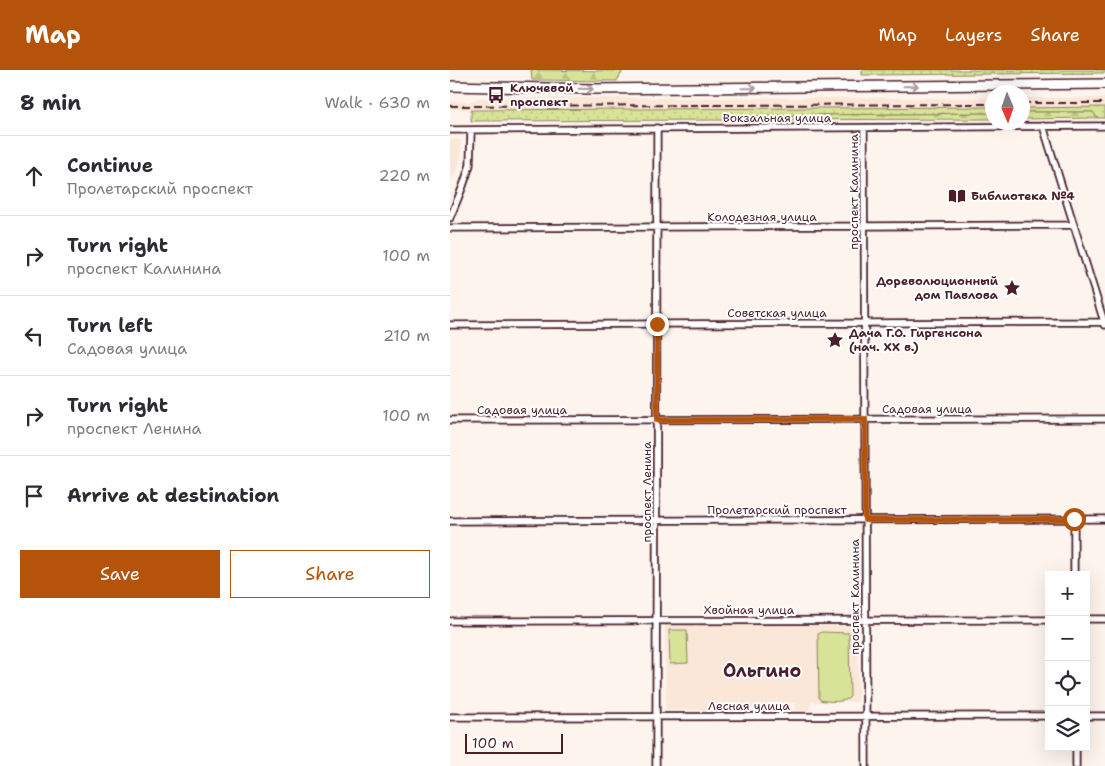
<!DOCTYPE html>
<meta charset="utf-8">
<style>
:root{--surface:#fff;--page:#f7f7f7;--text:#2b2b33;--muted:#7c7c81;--line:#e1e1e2;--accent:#b45309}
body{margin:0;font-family:"Shantell Sans",sans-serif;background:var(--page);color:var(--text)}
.controls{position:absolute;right:15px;bottom:15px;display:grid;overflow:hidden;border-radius:0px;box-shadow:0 5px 20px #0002}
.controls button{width:45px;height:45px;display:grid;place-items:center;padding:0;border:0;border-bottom:1px solid var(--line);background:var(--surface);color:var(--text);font:25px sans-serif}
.compass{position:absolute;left:535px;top:15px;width:45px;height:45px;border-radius:50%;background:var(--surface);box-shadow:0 5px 20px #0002;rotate:178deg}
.scale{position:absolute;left:15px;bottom:12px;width:98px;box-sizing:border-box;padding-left:5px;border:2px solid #4a1f2b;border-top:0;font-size:14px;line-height:18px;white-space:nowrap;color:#4a1f2b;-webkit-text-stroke:4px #fff;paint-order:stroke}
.stop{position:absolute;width:15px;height:15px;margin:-11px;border:4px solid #b45309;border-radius:50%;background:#fff}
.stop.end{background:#b45309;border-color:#fff;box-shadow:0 1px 5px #0008}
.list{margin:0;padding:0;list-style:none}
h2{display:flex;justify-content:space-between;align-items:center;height:65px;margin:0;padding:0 20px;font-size:21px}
h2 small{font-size:16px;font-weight:400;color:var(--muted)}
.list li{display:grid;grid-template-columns:32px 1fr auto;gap:15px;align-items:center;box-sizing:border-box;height:80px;padding:0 20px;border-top:1px solid var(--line)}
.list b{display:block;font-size:19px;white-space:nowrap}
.list p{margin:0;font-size:16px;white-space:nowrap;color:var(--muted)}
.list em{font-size:16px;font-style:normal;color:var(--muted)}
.actions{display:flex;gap:10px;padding:15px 20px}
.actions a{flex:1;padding:11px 0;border:1px solid var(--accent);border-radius:0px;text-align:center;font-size:18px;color:var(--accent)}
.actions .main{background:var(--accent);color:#fff}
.icon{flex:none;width:28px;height:28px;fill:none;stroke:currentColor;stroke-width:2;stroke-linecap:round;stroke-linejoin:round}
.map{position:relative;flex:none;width:655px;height:696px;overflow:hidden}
header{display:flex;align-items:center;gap:30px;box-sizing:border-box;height:70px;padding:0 25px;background:var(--accent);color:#fff}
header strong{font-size:24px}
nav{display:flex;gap:28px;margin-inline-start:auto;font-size:18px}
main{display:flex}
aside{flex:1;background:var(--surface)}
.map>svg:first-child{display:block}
.built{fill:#fae7d7}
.grass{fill:url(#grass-dots);stroke:#908261}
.forest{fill:url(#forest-firs);stroke:#908261}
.pitch{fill:#d7e497;stroke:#908261}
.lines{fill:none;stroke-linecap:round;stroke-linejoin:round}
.minor-casing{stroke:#4a1f2b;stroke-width:9}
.primary-casing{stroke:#4a1f2b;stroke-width:12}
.minor{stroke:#fff;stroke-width:5.5}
.primary{stroke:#fff;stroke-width:9}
.rail{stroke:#4a1f2b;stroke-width:2;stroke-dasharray:8 4;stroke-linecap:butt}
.oneway{stroke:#ae9aa0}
.route{stroke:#b45309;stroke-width:6}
.labels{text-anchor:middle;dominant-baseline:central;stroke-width:4;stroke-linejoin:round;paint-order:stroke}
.poi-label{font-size:12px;font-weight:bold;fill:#4a1f2b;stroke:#fff;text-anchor:start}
.street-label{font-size:12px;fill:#4a1f2b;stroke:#fff}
.district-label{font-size:18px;font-weight:bold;fill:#4a1f2b;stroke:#fff}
</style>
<header>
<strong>Map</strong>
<nav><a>Map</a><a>Layers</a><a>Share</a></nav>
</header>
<main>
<aside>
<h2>8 min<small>Walk · 630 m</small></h2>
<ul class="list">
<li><svg class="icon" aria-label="ahead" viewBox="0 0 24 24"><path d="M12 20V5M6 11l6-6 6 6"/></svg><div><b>Continue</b><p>Пролетарский проспект</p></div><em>220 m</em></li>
<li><svg class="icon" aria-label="right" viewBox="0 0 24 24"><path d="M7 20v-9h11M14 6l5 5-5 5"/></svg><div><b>Turn right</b><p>проспект Калинина</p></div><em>100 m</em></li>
<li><svg class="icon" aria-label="left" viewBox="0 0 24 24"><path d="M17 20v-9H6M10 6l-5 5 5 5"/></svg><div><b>Turn left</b><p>Садовая улица</p></div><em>210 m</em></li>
<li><svg class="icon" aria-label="right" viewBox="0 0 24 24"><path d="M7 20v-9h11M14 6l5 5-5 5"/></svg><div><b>Turn right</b><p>проспект Ленина</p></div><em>100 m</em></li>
<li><svg class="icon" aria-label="arrive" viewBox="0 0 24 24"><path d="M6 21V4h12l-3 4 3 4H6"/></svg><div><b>Arrive at destination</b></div></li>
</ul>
<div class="actions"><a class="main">Save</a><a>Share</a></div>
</aside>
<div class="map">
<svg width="655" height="696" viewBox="0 0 655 696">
<defs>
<pattern id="grass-dots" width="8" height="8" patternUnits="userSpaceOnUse" patternTransform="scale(1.25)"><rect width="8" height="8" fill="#d7e497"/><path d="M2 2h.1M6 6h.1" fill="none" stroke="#bac382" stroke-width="1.8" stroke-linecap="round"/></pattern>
<pattern id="forest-firs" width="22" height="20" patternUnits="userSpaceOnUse" patternTransform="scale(1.25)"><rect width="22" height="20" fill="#d7e497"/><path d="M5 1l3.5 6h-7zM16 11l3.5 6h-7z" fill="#bac382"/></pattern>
</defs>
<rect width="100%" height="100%" fill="#fdf4ed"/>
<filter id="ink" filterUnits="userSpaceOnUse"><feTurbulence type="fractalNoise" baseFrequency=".02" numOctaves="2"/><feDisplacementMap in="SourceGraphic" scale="10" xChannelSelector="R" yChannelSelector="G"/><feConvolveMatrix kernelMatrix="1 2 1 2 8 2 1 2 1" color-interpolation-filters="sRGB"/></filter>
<g filter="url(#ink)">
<path class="built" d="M29,28H542V37L196,40L0,39V31L18,32Z
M573,28H655V37L573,38Z
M0,70H11L10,93L0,112Z
M368,553V556H408V632H361L360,640H346V633H321L318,639L216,640L215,555Z"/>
<path class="grass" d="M412,0H655V3L412,5Z
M542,37V43L279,46L276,50L21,51V40Z
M655,37V48H647L643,42H573L572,38Z"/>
<path class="forest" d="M81,0L173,1L167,11L82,10Z
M573,42H643L647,48L573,49Z
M542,43V49L276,50L279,46Z"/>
<path class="pitch" d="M219,560H237L238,593L220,594Z
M372,562L399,563L400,627C394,633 379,632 370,630L369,628L368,567V564Z"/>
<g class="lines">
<g class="minor-casing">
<path id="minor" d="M593,56L655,255
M414,58L416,696
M0,60L655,56
M0,148L13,116L20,95L21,61
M0,158L624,155
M0,255L655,252
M0,350L655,349
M624,449V505
M0,451L655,449
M636,549H655
M0,551L599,550
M636,646H655
M0,647L599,646
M626,677V696
M206,696L207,58"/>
</g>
<g class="primary-casing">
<path id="primary" d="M0,16L143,19L655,14"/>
</g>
<use href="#minor" class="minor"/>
<use href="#primary" class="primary"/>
<path class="rail" d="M572,33H655
M0,36L542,34"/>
</g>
<defs><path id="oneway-shaft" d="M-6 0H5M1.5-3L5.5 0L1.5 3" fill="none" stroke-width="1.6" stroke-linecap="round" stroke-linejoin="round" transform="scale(1.25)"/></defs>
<g class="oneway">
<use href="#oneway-shaft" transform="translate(461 16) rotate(-1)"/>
<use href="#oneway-shaft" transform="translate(299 18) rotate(-1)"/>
<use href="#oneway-shaft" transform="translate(136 19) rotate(1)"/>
</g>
</g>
<g class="lines" filter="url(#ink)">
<path class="route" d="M207,254V350L415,349V450L624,449"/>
</g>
<defs>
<g id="bus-bare" transform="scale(1.35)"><path d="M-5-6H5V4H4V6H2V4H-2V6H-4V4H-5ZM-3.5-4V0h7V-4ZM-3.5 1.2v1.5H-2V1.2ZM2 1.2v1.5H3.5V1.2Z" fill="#4a1f2b" stroke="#fff" stroke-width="2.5" paint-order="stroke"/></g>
<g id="library-bare" transform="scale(1.35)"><path d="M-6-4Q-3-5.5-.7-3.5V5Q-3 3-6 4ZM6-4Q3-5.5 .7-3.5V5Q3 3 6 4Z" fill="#4a1f2b" stroke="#fff" stroke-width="2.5" paint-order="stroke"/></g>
<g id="sight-bare" transform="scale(1.35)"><path d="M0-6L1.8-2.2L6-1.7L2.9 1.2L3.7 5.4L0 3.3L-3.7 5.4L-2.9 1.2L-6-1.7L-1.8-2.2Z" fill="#4a1f2b" stroke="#fff" stroke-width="2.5" paint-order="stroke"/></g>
</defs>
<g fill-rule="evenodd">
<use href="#bus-bare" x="46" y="25"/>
<use href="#library-bare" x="507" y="126"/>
<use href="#sight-bare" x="562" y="218"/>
<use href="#sight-bare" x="385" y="270"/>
</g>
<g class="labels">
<g class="poi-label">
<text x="60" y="18">Ключевой<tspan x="60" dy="14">проспект</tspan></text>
<text x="521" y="126">Библиотека №4</text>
<text x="548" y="211" text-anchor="end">Дореволюционный<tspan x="548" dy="14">дом Павлова</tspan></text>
<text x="399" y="263">Дача Г.О. Гиргенсона<tspan x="399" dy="14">(нач. XX в.)</tspan></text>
</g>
<g class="street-label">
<text x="327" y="48">Вокзальная улица</text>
<text transform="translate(404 122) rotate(-90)">проспект Калинина</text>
<text x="312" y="147">Колодезная улица</text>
<text x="327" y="243">Советская улица</text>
<text x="477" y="339">Садовая улица</text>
<text x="72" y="340">Садовая улица</text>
<text transform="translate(197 422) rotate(-90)">проспект Ленина</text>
<text x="327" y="440">Пролетарский проспект</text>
<text transform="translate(405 527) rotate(-90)">проспект Калинина</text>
<text x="299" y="540">Хвойная улица</text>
<text x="299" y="636">Лесная улица</text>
</g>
<g class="district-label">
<text x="312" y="601">Ольгино</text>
</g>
</g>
</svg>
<div class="controls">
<button>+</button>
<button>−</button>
<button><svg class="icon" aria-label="locate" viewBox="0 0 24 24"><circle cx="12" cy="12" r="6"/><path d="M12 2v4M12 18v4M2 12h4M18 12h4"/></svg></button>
<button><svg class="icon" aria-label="layers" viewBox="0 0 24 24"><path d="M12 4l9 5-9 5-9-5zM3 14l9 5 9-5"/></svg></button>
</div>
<svg class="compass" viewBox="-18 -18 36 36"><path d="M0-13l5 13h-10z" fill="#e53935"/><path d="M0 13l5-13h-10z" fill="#7c7c81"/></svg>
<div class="scale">100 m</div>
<div class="stop" style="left:624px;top:449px"></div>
<div class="stop end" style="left:207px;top:254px"></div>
</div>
</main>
